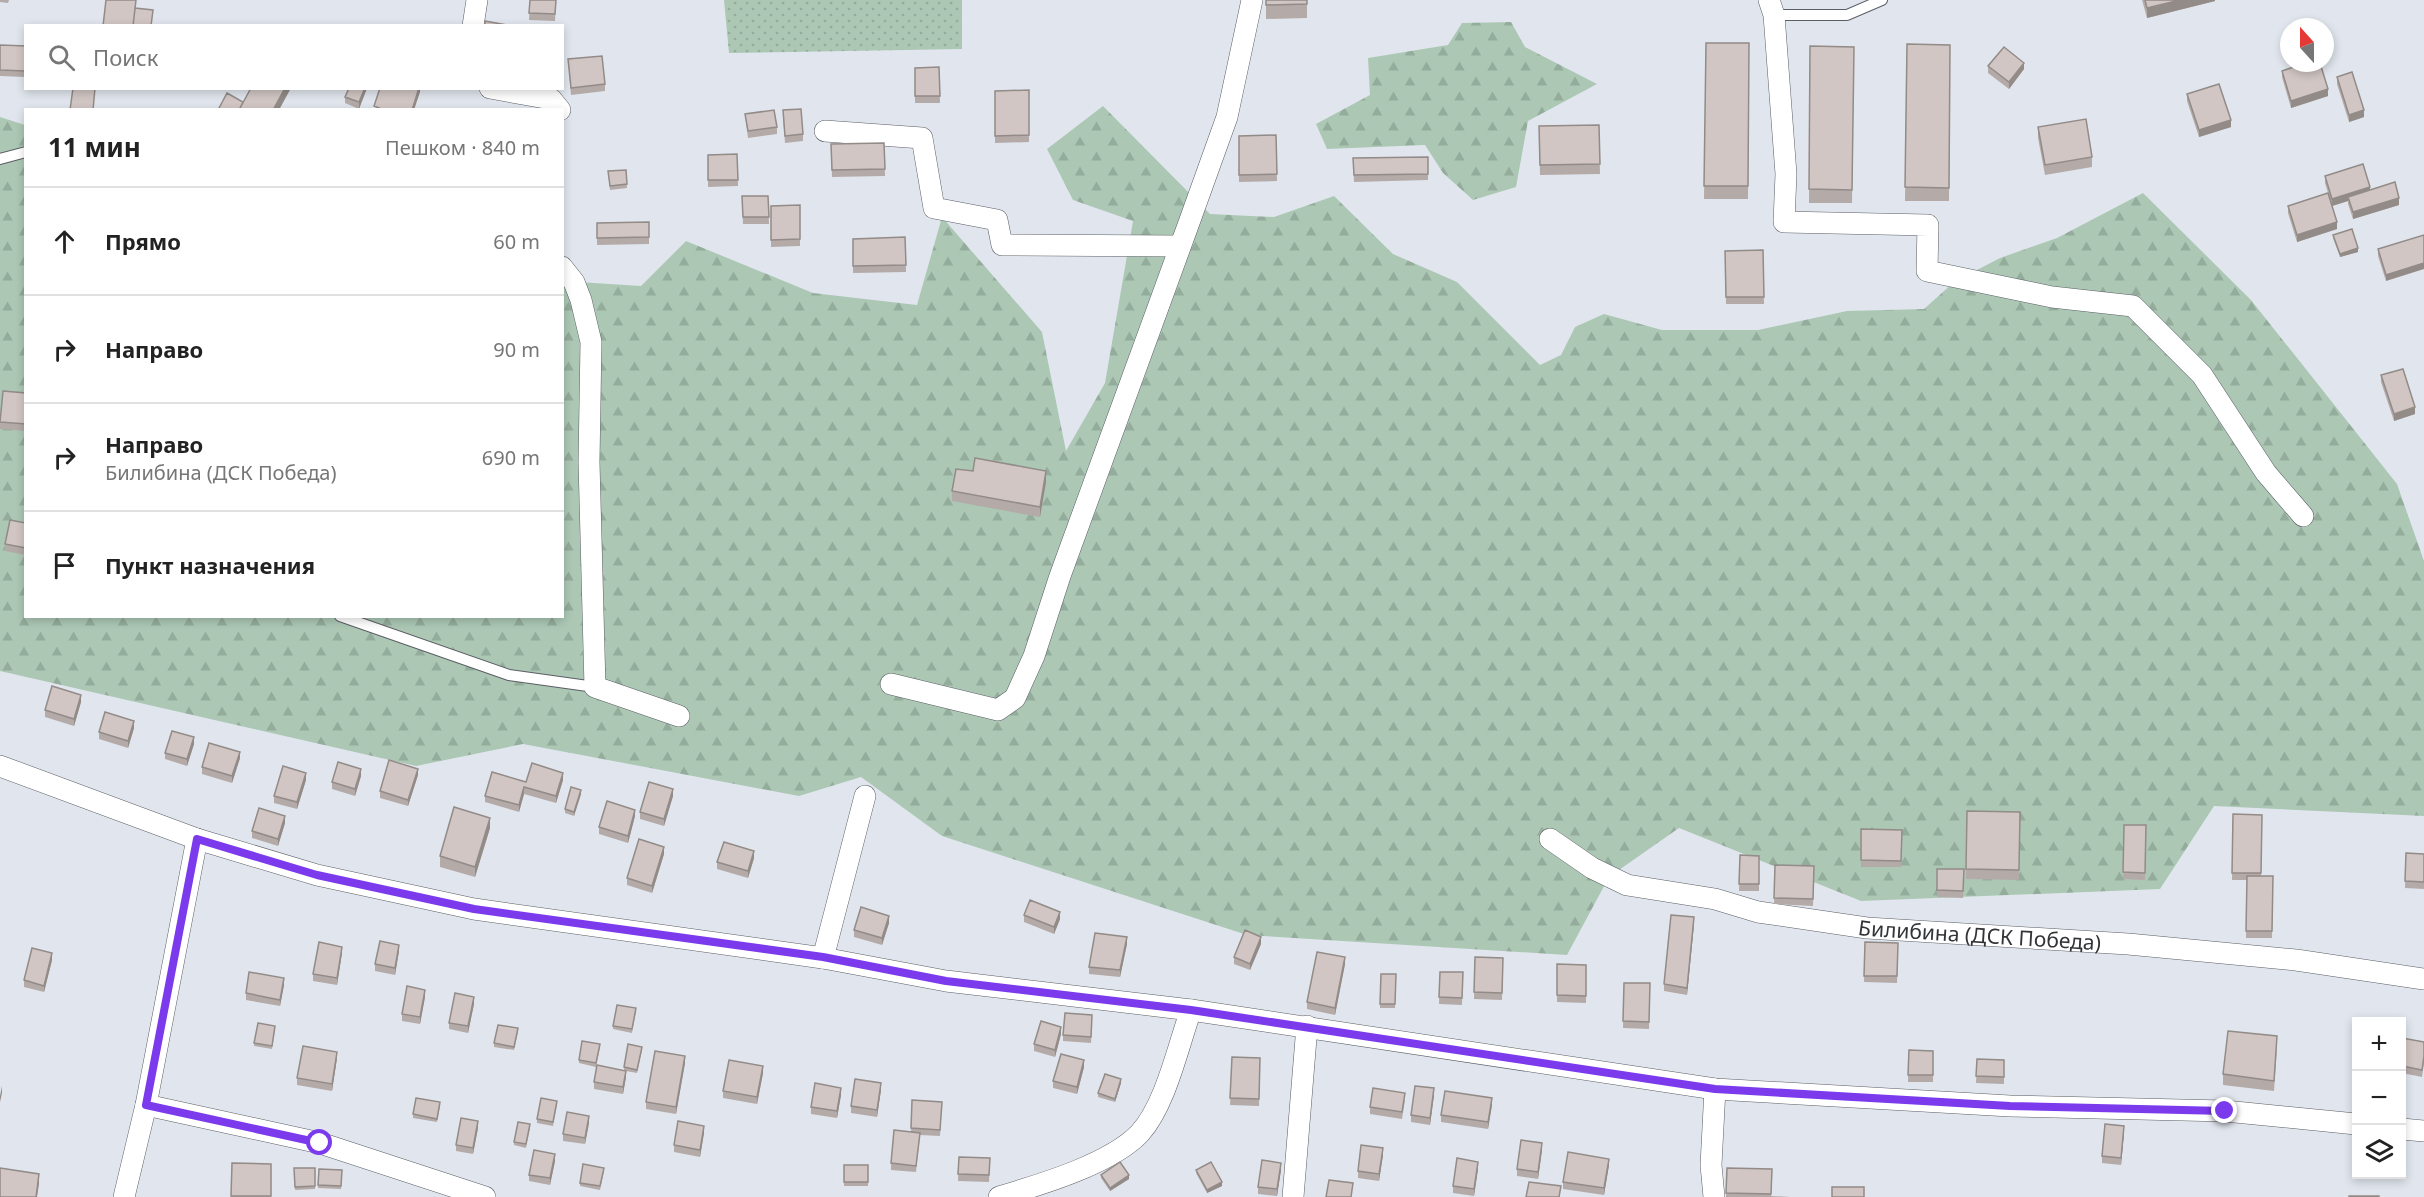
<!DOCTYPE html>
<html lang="ru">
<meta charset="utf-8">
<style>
:root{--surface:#fff;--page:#f6f6f6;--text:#222;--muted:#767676;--line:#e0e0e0}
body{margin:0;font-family:"Noto Sans",sans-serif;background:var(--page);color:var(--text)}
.controls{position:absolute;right:18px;bottom:18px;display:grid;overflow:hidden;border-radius:0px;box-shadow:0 3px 9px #0003}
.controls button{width:54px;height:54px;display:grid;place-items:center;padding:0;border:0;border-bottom:2px solid var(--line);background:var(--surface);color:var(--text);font:30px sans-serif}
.compass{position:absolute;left:2280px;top:18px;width:54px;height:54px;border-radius:50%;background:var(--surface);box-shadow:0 3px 9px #0003;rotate:339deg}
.stop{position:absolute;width:18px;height:18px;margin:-14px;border:4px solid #7c3aed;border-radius:50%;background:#fff}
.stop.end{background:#7c3aed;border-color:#fff;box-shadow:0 2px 6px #0008}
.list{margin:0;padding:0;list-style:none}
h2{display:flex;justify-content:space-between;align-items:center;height:78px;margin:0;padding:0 24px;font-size:26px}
h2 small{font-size:20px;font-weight:400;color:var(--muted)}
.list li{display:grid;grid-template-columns:39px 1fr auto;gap:18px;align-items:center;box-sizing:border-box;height:108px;padding:0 24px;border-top:2px solid var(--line)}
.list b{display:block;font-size:22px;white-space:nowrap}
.list p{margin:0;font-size:20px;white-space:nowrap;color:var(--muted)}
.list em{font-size:20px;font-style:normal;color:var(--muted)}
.icon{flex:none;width:33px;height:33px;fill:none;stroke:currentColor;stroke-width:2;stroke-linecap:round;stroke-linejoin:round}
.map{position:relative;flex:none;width:2424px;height:1197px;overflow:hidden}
.search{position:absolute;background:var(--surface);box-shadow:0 3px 9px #0003;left:24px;top:24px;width:540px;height:66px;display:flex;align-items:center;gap:15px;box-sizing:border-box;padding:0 21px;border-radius:0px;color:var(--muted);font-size:22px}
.panel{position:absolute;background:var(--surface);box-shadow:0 3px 9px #0003;left:24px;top:108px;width:540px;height:510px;border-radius:0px}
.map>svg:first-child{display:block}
.grass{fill:url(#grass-dots)}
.forest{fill:url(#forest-firs)}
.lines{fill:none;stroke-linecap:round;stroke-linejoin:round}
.lane-casing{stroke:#5a5e65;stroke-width:12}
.street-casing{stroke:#5a5e65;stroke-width:22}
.lane{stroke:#fff;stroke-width:10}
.street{stroke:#fff;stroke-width:21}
.wall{fill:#b4aaa8}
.shaded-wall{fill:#928b88}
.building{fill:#d1c6c3;stroke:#928b88;stroke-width:1.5}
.route{stroke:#7c3aed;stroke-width:8}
.labels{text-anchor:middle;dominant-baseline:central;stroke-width:4.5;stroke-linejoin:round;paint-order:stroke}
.street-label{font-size:21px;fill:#333438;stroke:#eef3fc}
</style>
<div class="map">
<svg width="2424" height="1197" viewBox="0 0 2424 1197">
<defs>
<pattern id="grass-dots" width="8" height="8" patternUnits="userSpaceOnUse" patternTransform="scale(1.5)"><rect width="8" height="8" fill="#acc8b5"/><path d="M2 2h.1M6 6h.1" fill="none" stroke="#94ac9c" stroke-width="1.8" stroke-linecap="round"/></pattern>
<pattern id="forest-firs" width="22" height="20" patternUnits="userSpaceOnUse" patternTransform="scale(1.5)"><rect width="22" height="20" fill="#acc8b5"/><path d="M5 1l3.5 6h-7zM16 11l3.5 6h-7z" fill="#94ac9c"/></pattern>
</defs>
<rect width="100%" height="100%" fill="#e1e6ee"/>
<path class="grass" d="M724,0H962V49L729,53Z"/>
<path class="forest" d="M1511,22L1525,47L1597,84L1528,121L1516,187L1473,200L1443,173L1425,145L1327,149L1316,124L1370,95L1368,58L1448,45L1462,23Z
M1103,106L1210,214L1274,217L1334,196L1393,254L1457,282L1540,365L1561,355L1575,327L1604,314L1662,330H1758L1847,311L1924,309L1954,282L2000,258L2057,238L2143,193L2251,300L2397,484L2424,561V816L2214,806L2160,889L1861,901L1679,828L1609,877L1567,955L1247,935L942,836L861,777L799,796L523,744L416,766L0,671V117L25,125L26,616H562L563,281L641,286L686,241L813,293L917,305L942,217L1042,332L1066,451L1105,383L1133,221L1073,200L1047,149Z"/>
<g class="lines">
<g class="lane-casing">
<path id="lane" d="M1774,15H1847L1882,0
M0,159L26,152
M340,616L509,675L595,687"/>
</g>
<g class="street-casing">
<g id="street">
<path d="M1769,0L1774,15L1786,174L1784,222L1928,225L1927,271L2052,297L2133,306L2202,375L2266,473L2303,516"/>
<path d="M473,26L477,0"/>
<path d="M490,88L551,99L560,110"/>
<path d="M825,131L922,138L934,208L997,220L1002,245L1180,246"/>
<path d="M562,267L574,282L581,300L591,342L589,462L595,687L679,716"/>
<path d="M891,684L998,710L1015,698L1034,656L1060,576L1190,220L1227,117L1252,0"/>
<path d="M0,766L197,839L317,875L474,909L823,958L946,981L1191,1010L1715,1089L2010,1106L2225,1111L2356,1124"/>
<path id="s1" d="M1550,839L1592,868L1627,885L1715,899L1758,912L1867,928L2128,944L2296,960L2424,979"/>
<path d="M823,958L865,796"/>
<path d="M146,1105L320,1143L485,1197"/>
<path d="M2402,1129L2424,1131"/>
<path d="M124,1197L146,1105L197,839"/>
<path d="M999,1197C1039,1185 1111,1164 1140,1133C1166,1104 1178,1046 1191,1010"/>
<path d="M1293,1197L1307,1026"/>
<path d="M1714,1197L1711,1165L1715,1089"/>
</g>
</g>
<use href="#lane" class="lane"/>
<use href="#street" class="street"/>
</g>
<path class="wall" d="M0,0H9L8,3L0,2Z
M530,0H556L555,21L529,20Z
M1266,0H1307V18L1266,19Z
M2142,0H2215V1L2147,18Z
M1706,43H1749L1748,199H1704Z
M1907,44L1950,45L1949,201H1905Z
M0,45L26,46L25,77L0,76Z
M1810,46L1854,47L1852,203H1809Z
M568,59L605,84V91L571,95Z
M1988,66L2024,69L2009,89L1988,73Z
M939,67L940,103H915V68Z
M2282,71L2328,96L2291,108L2282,77Z
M2337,77L2364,117L2349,122L2337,84Z
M349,88H367L359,109L345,103V97Z
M1029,90V142L995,143V91Z
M2187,94L2231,127L2199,137L2187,101Z
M745,114L777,127V134L748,138Z
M783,117L803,134V141L785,143Z
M1599,125L1600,174L1540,175L1539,126Z
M2038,127L2092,157V167L2045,175L2038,138Z
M1276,135L1277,181L1239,182V136Z
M884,143L885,176L832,177L831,144Z
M737,154L738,186L708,187V155Z
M1428,157V180L1354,182L1353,158Z
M626,170L627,188L610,190L608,171Z
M2325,176L2370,190L2399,205L2353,219L2348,204V201L2332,206L2325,183Z
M742,196H768L769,224H743Z
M800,205V246L771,247V206Z
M2288,206L2337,229L2297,242L2288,213Z
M649,222V244L597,245V223Z
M2333,235L2358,252L2340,257L2333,238Z
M2424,235L2386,281L2378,256V249Z
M905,237L906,272L853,273V239Z
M1763,250L1764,304H1726L1725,251Z
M2381,375L2415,414L2394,421L2381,382Z
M26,393V431L0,429V422Z
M1046,482L1040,517L952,501V491Z
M26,523V555L5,551V544Z
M81,702L74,726L45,717V710Z
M134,728L128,748L99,739V732Z
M194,744L187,766L165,759V753Z
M240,758L232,783L202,774V767Z
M418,775L408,806L380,798V791Z
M361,776L355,796L332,789V782Z
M306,780L297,809L274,803V796Z
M563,780L556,803L524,794L519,812L485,802V796L526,782Z
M581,794L574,816L565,813V809Z
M673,796L664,826L640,819V812Z
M1967,811L2020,812L2019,880L1966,879Z
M2233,814L2262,815L2261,876H2273L2272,938H2246L2247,880H2232Z
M635,816L628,843L599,834V827Z
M285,823L278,846L252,838V831Z
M2124,825H2146L2145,880L2123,879Z
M490,828L475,877L440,867V856Z
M1861,829L1902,830L1901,867H1861Z
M2406,853L2424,854V889L2405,888Z
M664,854L652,893L627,885V878Z
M1740,855L1759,856V891H1739Z
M754,858L748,878L717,869V862Z
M1775,865L1814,866L1813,906L1774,904Z
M1937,869H1964L1963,898L1937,897Z
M1024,915L1060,919L1054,934L1024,922Z
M889,923L882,945L854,937V930Z
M1694,924L1687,995L1664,991V984Z
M1865,942L1898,943L1897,983L1864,982Z
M1127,944L1120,977L1089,974V967Z
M1261,944L1250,970L1234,964V957Z
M399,951L395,975L375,971V964Z
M342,953L337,985L313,981V974Z
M1475,957L1503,958L1502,1000L1474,999Z
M52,960L44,992L24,987V980Z
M1345,964L1335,1015L1307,1009V1002Z
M1557,964L1586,965V1003L1557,1002Z
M1440,972H1463L1462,1005L1439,1004Z
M1381,974H1396L1395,1008H1380Z
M1624,983H1650L1649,1029L1623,1028Z
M284,985L280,1006L246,1000V993Z
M425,997L420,1024L402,1021V1014Z
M474,1004L468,1033L449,1029V1023Z
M636,1011L632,1033L613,1029V1026Z
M1092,1022L1091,1043L1063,1041V1035Z
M275,1029L272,1049L254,1046V1043Z
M518,1032L514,1050L494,1047V1043Z
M1061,1034L1055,1057L1034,1051V1044Z
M2402,1038L2424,1042V1063L2422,1077L2402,1073Z
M600,1047L596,1067L579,1063V1060Z
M2277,1047L2274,1091L2223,1085V1074Z
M642,1050L637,1073L626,1071V1077L623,1094L594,1089V1082L624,1070V1067Z
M1909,1050L1933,1051V1082H1908Z
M1232,1057L1260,1058L1259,1106L1230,1105Z
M337,1058L332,1091L297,1085V1078Z
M1977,1059L2004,1060V1084L1976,1083Z
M685,1063L676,1114L646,1109V1102Z
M1084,1067L1077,1094L1053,1088V1081Z
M763,1073L757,1104L723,1098V1091Z
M1121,1083L1115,1102L1098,1097V1093Z
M881,1090L877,1117L851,1113V1106Z
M841,1095L837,1118L811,1114V1107Z
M1434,1095L1430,1125L1411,1122V1115Z
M912,1100L942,1102L940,1136L920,1135L916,1172L891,1170V1163L911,1132Z
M1405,1100L1402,1119L1370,1114V1107Z
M557,1104L553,1126L537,1123V1119Z
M1492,1105L1488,1129L1441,1122V1115Z
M440,1106L437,1122L413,1118V1114Z
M589,1123L585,1144L563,1141V1134Z
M478,1128L473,1154L456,1151V1145Z
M530,1128L526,1148L514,1145V1142Z
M704,1133L700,1157L674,1152V1145Z
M2124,1133L2121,1165L2102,1163V1156Z
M1542,1150L1538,1179L1517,1176V1169Z
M1383,1155L1379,1181L1358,1178V1171Z
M959,1157L990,1158L989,1182L958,1181Z
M555,1161L550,1185L529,1181V1175Z
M232,1163L271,1164V1197H231Z
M844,1165H868V1186H844Z
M1609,1165L1604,1195L1563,1189V1182Z
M294,1168H315V1189L295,1190Z
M1727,1168L1772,1169L1771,1196L1791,1197H1726Z
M319,1169L342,1170L341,1189L318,1188Z
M1478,1169L1474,1196L1453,1193V1186Z
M1196,1170L1222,1186L1207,1193L1196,1173Z
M1281,1170L1277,1196L1258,1194V1187Z
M604,1171L600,1190L580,1186V1183Z
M1101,1175L1129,1179L1110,1191L1101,1178Z"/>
<path class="shaded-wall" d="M2180,0H2215V1L2147,18V8Z
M2024,63V69L2009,89V82Z
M285,88H291L279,110H273Z
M365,88H367L359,109V102Z
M419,88H420V92L414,110H412Z
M2328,89V96L2291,108V101Z
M2364,110V117L2349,122V115Z
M2231,120V127L2199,137V130Z
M2370,187V194L2348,197V201L2332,206V199Z
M2399,198V205L2353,219V212Z
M2337,222V229L2297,242V235Z
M2358,248V252L2340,257V254Z
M2424,263V269L2386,281V275Z
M2415,407V414L2394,421V414Z
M1046,471V482L1040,517V507Z
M81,695V702L74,726V719Z
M134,721V728L128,748V741Z
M194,737V744L187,766V759Z
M240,752V758L232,783V776Z
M361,769V776L355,796V789Z
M418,769V775L408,806V800Z
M306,773V780L297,809V802Z
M563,773V780L556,803V796Z
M524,787V794L519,812V805Z
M673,789V796L664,826V819Z
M581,790V794L574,816V812Z
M635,810V816L628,843V836Z
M285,816V823L278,846V839Z
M490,818V828L475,877V867Z
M664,847V854L652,893V886Z
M754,851V858L748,878V871Z
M1060,912V919L1054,934V927Z
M889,916V923L882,945V938Z
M1694,917V924L1687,995V988Z
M1127,937V944L1120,977V970Z
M1261,937V944L1250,970V964Z
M399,945V951L395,975V968Z
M342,947V953L337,985V978Z
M52,953V960L44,992V986Z
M1345,957V964L1335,1015V1008Z
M284,978V985L280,1006V1000Z
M425,990V997L420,1024V1017Z
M474,997V1004L468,1033V1026Z
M1061,1027V1034L1055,1057V1050Z
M337,1052V1058L332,1091V1084Z
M685,1056V1063L676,1114V1107Z
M1084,1060V1067L1077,1094V1087Z
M763,1066V1073L757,1104V1097Z
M626,1071V1077L623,1094V1087Z
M1121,1079V1083L1115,1102V1099Z
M881,1083V1090L877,1117V1110Z
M2,1086V1093L0,1102V1096Z
M841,1088V1095L837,1118V1111Z
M1434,1088V1095L1430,1125V1118Z
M1492,1098V1105L1488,1129V1122Z
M589,1116V1123L585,1144V1138Z
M478,1121V1128L473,1154V1148Z
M704,1126V1133L700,1157V1150Z
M2124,1126V1133L2121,1165V1158Z
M1542,1143V1150L1538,1179V1172Z
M1383,1148V1155L1379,1181V1174Z
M555,1154V1161L550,1185V1178Z
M1609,1159V1165L1604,1195V1188Z
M1478,1162V1169L1474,1196V1189Z
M1281,1163V1170L1277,1196V1189Z
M39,1174V1184L37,1197H36Z
M1129,1175V1179L1110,1191V1188Z
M1222,1182V1186L1207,1193V1190Z"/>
<path class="building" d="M106,0H136L133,26H103Z
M530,0H556L555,14L529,13Z
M1266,0H1307V4L1266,5Z
M2145,0H2180L2147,8Z
M135,8L153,10L151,26H133Z
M485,21L512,26H485Z
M1706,43H1749L1748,186H1704Z
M1907,44L1950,45L1949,188L1905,187Z
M0,45L26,46L25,71L0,70Z
M1810,46L1854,47L1852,190L1809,189Z
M2004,47L2024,63L2009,82L1988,66Z
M602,56L605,84L571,88L568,59Z
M2305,63H2320L2328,89L2291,101L2282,71Z
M939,67L940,96H915V68Z
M2352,72L2364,110L2349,115L2337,77Z
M2219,84L2231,120L2199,130L2187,94Z
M73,88H95L93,110H70Z
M251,88H285L273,110H239Z
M349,88H365L359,102L345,97Z
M380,88H419L412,110H384L374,106Z
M1029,90V135L995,136V91Z
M227,93L243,102L239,110H218Z
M801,109L803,134L785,136L783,110Z
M774,110L777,127L748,131L745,114Z
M2086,119L2092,157L2045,165L2038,127Z
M1599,125L1600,164L1540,165L1539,126Z
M1276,135L1277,174L1239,175V136Z
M884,143L885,169L832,170L831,144Z
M737,154L738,180H708V155Z
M1428,157V174L1354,175L1353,158Z
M2363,164L2370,187L2332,199L2325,176Z
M626,170L627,184L610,186L608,171Z
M2395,182L2399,198L2353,212L2348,197Z
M2328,193L2337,222L2297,235L2288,206Z
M742,196H768L769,217H743Z
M800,205V239L771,240V206Z
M649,222V237L597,238V223Z
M2352,229L2358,248L2340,254L2333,235Z
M2424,235V263L2386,275L2378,249Z
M905,237L906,265L853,266V239Z
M1763,250L1764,297H1726L1725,251Z
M2403,369L2415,407L2394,414L2381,375Z
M3,391L26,393V424L0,422Z
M975,458L1046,471L1040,507L952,491L956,469L973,471Z
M10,520L26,523V548L5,544Z
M52,686L81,695L74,719L45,710Z
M105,712L134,721L128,741L99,732Z
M172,731L194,737L187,759L165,753Z
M209,743L240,752L232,776L202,767Z
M389,760L418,769L408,800L380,791Z
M338,762L361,769L355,789L332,782Z
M532,763L563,773L556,796L524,787L519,805L485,796L492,772L526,782Z
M283,766L306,773L297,802L274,796Z
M649,782L673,789L664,819L640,812Z
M571,787L581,790L574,812L565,809Z
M607,801L635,810L628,836L599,827Z
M454,807L490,818L475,867L440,856Z
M259,808L285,816L278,839L252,831Z
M1967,811L2020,812L2019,870L1966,869Z
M2233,814L2262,815L2261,873H2232Z
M2124,825H2146L2145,873L2123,872Z
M1861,829L1902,830L1901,861L1861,860Z
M639,839L664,847L652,886L627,878Z
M724,842L754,851L748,871L717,862Z
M2406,853L2424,854V882L2405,881Z
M1740,855L1759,856V884H1739Z
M1775,865L1814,866L1813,899L1774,898Z
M1937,869H1964L1963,891L1937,890Z
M2247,876H2273L2272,931H2246Z
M1030,900L1060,912L1054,927L1024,915Z
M861,907L889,916L882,938L854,930Z
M1671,915L1694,917L1687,988L1664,984Z
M1245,930L1261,937L1250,964L1234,957Z
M1095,933L1127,937L1120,970L1089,967Z
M380,941L399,945L395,968L375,964Z
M319,942L342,947L337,978L313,974Z
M1865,942L1898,943L1897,976H1864Z
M32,948L52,953L44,986L24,980Z
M1317,952L1345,957L1335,1008L1307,1002Z
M1475,957L1503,958L1502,993L1474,992Z
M1557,964L1586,965V996L1557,995Z
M249,972L284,978L280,1000L246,993Z
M1440,972H1463L1462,998L1439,997Z
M1381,974H1396L1395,1004H1380Z
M1624,983H1650L1649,1022L1623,1021Z
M407,986L425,990L420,1017L402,1014Z
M455,993L474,997L468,1026L449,1023Z
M617,1005L636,1008L632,1029L613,1026Z
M1065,1013L1092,1015L1091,1037L1063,1035Z
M1041,1021L1061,1027L1055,1050L1034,1044Z
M258,1023L275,1026L272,1046L254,1043Z
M498,1025L518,1028L514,1047L494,1043Z
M2228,1031L2277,1036L2274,1081L2223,1074Z
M2402,1038L2424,1042V1056L2422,1070L2402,1066Z
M582,1041L600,1044L596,1063L579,1060Z
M628,1044L642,1047L637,1070L624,1067Z
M303,1046L337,1052L332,1084L297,1078Z
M1909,1050L1933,1051V1075H1908Z
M655,1051L685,1056L676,1107L646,1102Z
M1061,1054L1084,1060L1077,1087L1053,1081Z
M1232,1057L1260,1058L1259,1099L1230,1098Z
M1977,1059L2004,1060V1077L1976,1076Z
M729,1060L763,1066L757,1097L723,1091Z
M597,1065L626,1071L623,1087L594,1082Z
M1105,1074L1121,1079L1115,1099L1098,1093Z
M855,1079L881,1083L877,1110L851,1106Z
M815,1083L841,1088L837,1111L811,1107Z
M1415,1086L1434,1088L1430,1118L1411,1115Z
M1373,1088L1405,1093L1402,1112L1370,1107Z
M1445,1091L1492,1098L1488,1122L1441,1115Z
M416,1098L440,1102L437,1119L413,1114Z
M541,1098L557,1101L553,1122L537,1119Z
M912,1100L942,1102L940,1130L911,1128Z
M567,1112L589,1116L585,1138L563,1134Z
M461,1118L478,1121L473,1148L456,1145Z
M678,1121L704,1126L700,1150L674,1145Z
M518,1122L530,1124L526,1144L514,1142Z
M2105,1124L2124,1126L2121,1158L2102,1156Z
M894,1130L920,1133L916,1166L891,1163Z
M1521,1140L1542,1143L1538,1172L1517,1169Z
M1361,1145L1383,1148L1379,1174L1358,1171Z
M534,1150L555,1154L550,1178L529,1175Z
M1568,1152L1609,1159L1604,1188L1563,1182Z
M959,1157L990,1158L989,1175L958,1174Z
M1457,1158L1478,1162L1474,1189L1453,1186Z
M1262,1160L1281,1163L1277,1189L1258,1187Z
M1120,1162L1129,1175L1110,1188L1101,1175Z
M1211,1162L1222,1182L1207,1190L1196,1170Z
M232,1163L271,1164V1196H231Z
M583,1164L604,1168L600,1186L580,1183Z
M844,1165H868V1182H844Z
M0,1168L39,1174L36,1197H0Z
M294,1168H315V1186L295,1187Z
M1727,1168L1772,1169L1771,1194L1726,1193Z
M319,1169L342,1170L341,1186L318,1185Z
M1329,1180L1353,1183L1351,1197H1326Z
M1529,1182L1561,1186L1559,1197H1526Z
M1832,1187H1864V1197H1832Z
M2349,1196H2379V1197H2349Z"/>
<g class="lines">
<path class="route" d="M320,1143L146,1105L197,839L317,875L474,909L823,957L946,981L1191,1010L1715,1089L2010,1106L2225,1111"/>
</g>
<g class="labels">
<g class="street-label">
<text stroke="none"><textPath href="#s1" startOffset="447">Билибина (ДСК Победа)</textPath></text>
</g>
</g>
</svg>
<div class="controls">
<button>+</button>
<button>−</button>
<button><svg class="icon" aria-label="layers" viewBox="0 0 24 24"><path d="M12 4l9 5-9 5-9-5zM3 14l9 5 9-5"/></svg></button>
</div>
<svg class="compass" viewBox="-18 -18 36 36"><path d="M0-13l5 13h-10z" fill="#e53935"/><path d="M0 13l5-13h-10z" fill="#767676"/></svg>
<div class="stop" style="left:320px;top:1143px"></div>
<div class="stop end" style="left:2225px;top:1111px"></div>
<div class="search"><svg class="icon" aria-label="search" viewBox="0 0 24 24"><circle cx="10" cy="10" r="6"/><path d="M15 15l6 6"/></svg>Поиск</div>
<section class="panel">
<h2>11 мин<small>Пешком · 840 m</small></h2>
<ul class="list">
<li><svg class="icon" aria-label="ahead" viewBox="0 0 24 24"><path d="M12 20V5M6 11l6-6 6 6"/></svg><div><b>Прямо</b></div><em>60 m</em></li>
<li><svg class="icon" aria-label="right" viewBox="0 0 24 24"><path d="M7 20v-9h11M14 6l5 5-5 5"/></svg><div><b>Направо</b></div><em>90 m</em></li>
<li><svg class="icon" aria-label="right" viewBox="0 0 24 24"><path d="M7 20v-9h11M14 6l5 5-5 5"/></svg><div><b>Направо</b><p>Билибина (ДСК Победа)</p></div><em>690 m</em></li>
<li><svg class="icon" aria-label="arrive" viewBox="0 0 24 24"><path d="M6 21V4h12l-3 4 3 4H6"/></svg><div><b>Пункт назначения</b></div></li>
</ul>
</section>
</div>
